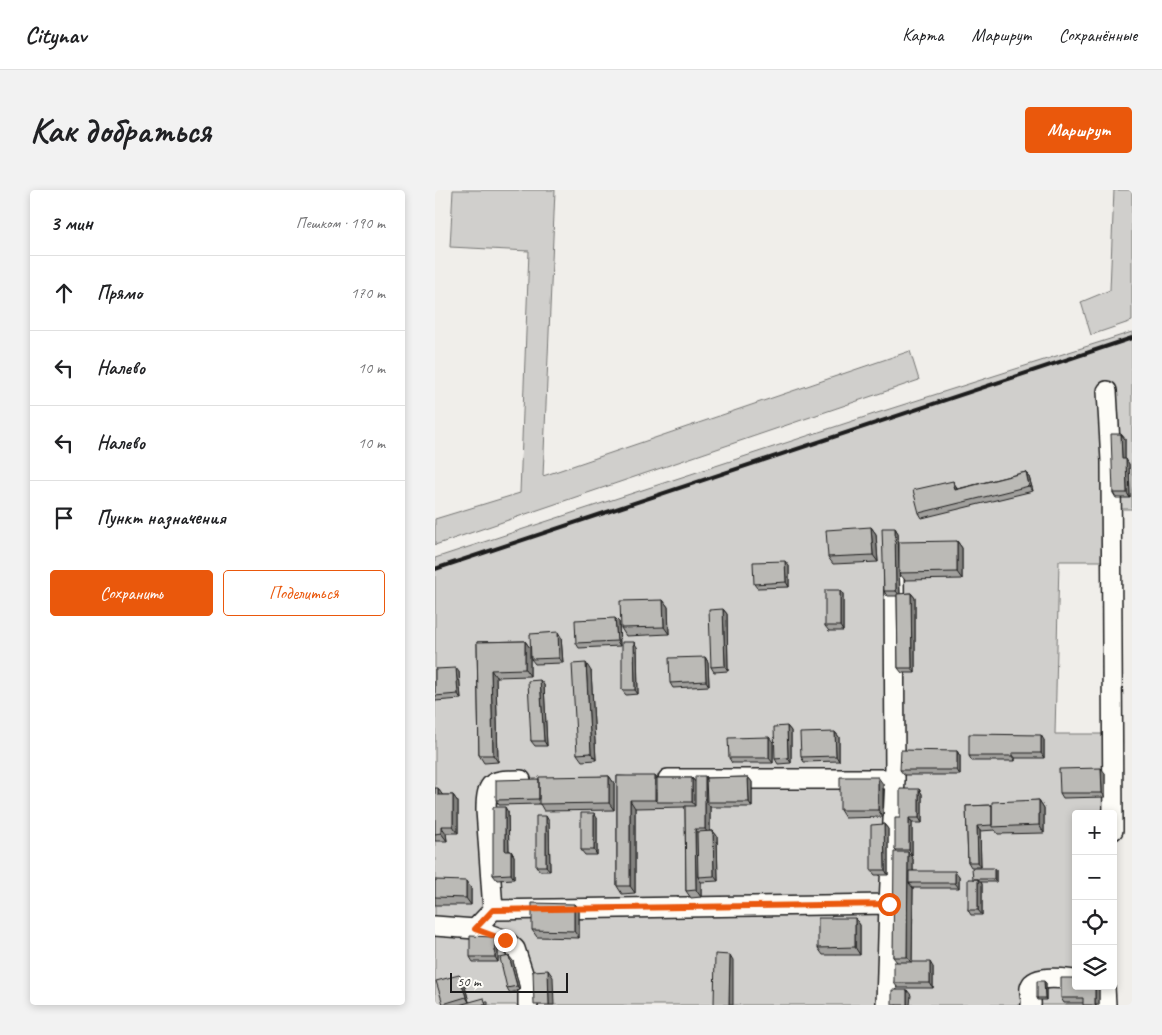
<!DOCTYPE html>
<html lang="ru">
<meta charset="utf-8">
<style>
:root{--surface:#fff;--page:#f2f2f2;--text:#202124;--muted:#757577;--line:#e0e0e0;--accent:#ea580c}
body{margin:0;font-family:Caveat,sans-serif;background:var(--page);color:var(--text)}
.controls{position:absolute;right:15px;bottom:15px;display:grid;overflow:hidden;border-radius:5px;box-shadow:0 2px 8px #0003}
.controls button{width:45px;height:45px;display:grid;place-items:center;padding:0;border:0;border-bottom:1px solid var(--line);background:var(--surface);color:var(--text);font:25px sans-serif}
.scale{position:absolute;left:15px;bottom:12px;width:118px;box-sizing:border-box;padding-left:5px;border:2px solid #1c1c1c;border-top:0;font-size:14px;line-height:18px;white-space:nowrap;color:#1c1c1c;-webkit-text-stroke:4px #fdfcf7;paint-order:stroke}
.stop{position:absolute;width:15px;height:15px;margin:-11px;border:4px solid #ea580c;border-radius:50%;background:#fff}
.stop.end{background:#ea580c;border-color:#fff;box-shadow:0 1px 5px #0008}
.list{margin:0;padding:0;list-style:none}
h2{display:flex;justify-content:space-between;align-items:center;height:65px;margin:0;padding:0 20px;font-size:21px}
h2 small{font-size:16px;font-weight:400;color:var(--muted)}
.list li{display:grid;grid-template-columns:32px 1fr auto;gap:15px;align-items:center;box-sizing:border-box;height:75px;padding:0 20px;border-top:1px solid var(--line)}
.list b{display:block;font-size:19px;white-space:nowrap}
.list em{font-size:16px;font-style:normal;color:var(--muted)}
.actions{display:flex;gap:10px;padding:15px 20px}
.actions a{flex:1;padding:11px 0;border:1px solid var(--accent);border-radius:5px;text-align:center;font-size:18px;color:var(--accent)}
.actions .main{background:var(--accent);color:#fff}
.icon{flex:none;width:28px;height:28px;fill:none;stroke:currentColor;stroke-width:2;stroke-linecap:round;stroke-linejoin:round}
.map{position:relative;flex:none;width:697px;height:815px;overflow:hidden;border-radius:5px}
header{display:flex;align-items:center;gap:30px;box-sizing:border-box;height:70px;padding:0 25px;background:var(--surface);border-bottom:1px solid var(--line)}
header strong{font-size:24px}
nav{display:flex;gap:28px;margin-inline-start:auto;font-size:18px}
.intro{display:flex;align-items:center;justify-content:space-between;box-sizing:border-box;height:120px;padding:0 30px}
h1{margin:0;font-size:35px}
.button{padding:12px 22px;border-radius:5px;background:var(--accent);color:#fff;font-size:18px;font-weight:700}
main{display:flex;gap:30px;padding:0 30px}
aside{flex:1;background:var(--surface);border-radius:5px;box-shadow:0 2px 8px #0003}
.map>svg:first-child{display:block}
.green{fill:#d0cfcc;stroke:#767674}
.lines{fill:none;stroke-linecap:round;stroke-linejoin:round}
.minor-casing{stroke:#1c1c1c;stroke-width:22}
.minor{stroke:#fdfcf7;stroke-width:19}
.rail{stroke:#1c1c1c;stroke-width:4}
.wall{fill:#a1a09d;stroke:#1c1c1c}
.shaded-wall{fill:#83827f;stroke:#1c1c1c}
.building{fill:#bbbab6;stroke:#1c1c1c}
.route{stroke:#ea580c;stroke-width:6}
</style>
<header>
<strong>Citynav</strong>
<nav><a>Карта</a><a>Маршрут</a><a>Сохранённые</a></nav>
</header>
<div class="intro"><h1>Как добраться</h1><a class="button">Маршрут</a></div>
<main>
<aside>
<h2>3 мин<small>Пешком · 190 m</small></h2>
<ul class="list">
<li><svg class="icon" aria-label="ahead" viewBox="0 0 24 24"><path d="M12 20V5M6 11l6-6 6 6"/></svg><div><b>Прямо</b></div><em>170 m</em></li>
<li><svg class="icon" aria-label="left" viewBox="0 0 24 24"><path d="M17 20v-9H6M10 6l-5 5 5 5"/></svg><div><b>Налево</b></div><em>10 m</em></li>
<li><svg class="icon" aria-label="left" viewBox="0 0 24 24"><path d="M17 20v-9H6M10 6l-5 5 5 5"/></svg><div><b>Налево</b></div><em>10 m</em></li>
<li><svg class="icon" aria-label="arrive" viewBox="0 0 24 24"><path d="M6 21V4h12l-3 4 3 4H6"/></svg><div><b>Пункт назначения</b></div></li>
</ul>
<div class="actions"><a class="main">Сохранить</a><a>Поделиться</a></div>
</aside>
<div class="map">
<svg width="697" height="815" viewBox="0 0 697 815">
<rect width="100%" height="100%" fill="#f0eeea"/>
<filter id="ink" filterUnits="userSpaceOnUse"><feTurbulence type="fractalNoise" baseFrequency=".02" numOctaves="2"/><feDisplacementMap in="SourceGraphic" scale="10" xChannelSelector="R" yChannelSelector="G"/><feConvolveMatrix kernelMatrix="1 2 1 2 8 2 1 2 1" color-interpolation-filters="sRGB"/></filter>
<g filter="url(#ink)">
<path class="green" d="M18,0H120L108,286L475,161L484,190L0,355V329L85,303L94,61L15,57Z
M679,0H697V131L656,145L646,112L675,100Z
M697,142V319H676V371H624L620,544H674L672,624H641V796L667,815H0V368L439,224Z"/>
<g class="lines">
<g class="minor-casing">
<path id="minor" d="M672,201L676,271L678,640
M459,380L460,589
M233,589H460L454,714L451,815
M58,720L454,714
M0,736L40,739L70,750L80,759L93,799V815
M40,739L58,720L51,620C51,590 58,590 86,590
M670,796L671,815
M596,815C597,810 594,803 595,798C598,784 630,789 641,790"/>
</g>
<use href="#minor" class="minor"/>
<path class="rail" d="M0,379L697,148"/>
</g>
<path class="wall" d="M686,244L690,249V269L694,274L695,308H681L678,303Z
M591,282L594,287L598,301L487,328L484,323L521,296L522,299Z
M436,337L441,344L443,372L398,374L393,367Z
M460,338L463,343L465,404L476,403L480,408V483H467L463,478L462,406H452L449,401Z
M522,351L527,358V389L470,390L464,383Z
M354,376V397L322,398L319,394Z
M405,400L408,404V441H394L390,436Z
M228,410L233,417L234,444L191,446L186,438Z
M288,419L292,424L293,481L279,482L276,477Z
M184,432L185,456L144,458L141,453Z
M126,447L128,473L100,474L96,469Z
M90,451L95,458V486L61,487L63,572L49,573L44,565L42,452Z
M202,457L203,504L191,505L187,500Z
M270,467L273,472L274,496L238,498L235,493Z
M0,479L24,482L26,509L0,511Z
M156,481L161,570L147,571L142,564Z
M105,490L109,495L112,556H100L96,551Z
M352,536L356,541V573L343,574L340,569Z
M400,542L404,547V571L369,572L366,567Z
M609,550V568H580V571H537L534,566Z
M338,552V573H297L294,568Z
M522,561L525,566V585H469L465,580Z
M670,583V607L628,608L625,603Z
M174,586L179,593V620L109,621L105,614L64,615L61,610L104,589Z
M182,586L222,588H257L260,592L271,588L313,587L317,592V617H275V641H278L282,646L283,691L266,692V707L256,708L251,701L250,617L200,618V703L187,704L182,696Z
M448,594V627L410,628L405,620Z
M0,598L8,605H18L23,612V643H11L12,651H0Z
M484,599L487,604V633H477V665H474L478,669V681L524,686V698H478L477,772L498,777V798H463L459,793L462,772L458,767L462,662L460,660L465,628Z
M604,610L609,618V643L563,644L560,640L545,641L546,677H536L533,672L531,616L557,615Z
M73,622L74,661H76L79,666V689L62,690L58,685Z
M162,628V665H150L146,660Z
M114,631L115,681H105L101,676Z
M449,634L453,639V685H440L436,680Z
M561,680V692H546L547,694V725H536L533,720L538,689Z
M0,690L36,698V715H0Z
M139,714L144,721V748L102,747L97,740Z
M420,728L425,735V765H388L383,758Z
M63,751V772H38L35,767Z
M78,771L85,800L75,803L72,798Z
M24,785L28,789L34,812H53V815H8V814Z
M609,791L611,793V810H603L602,808Z
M664,796V815L648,813H629L626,808Z"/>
<path class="shaded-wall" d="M686,244L690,249V274L687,269Z
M691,269L694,274L695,308L692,303Z
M591,282L594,287L598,301L594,296Z
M518,291L521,296L523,304L520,300Z
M436,337L441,344L443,372L438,365Z
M460,338L463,343L465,406L461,401Z
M522,351L527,358V389L522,382Z
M350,371L354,376V397L351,392Z
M405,400L408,404V441L405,436Z
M476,403L480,408V483L477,478Z
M228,410L233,417L234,444L229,437Z
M288,419L292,424L293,481L290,476Z
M180,428L184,432L185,456L182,451Z
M123,442L126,447L128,473L124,468Z
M90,451L95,458V486L90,479Z
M199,452L202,457L203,504L200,500Z
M270,467L273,472L274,496L271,491Z
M151,473L156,481L161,570L156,563Z
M21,478L24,482L26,509L23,504Z
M56,480L61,487L63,572L58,565Z
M105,490L109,495L112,556L109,551Z
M352,536L356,541V573L353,568Z
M400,542L404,547V571L401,566Z
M606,545L609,550V568L606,563Z
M334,547L338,552V573L334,568Z
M522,561L525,566V585L522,580Z
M577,563L580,568V571L577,566Z
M666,578L670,583V607L667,603Z
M174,586L179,593V620L174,613Z
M220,586L225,593L222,612L220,610Z
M270,586L275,593L272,612L275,617V646L270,639Z
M313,587L317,592V617L314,612Z
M443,587L448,594V627L443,620Z
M257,588L261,593V617L257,612Z
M3,598L8,606L3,605Z
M484,599L487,604V633L484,628Z
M18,605L23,612V643L18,636Z
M195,610L200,618V703L195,696Z
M604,610L609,618V643L604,635Z
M70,617L73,622L74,666L70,661Z
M159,623L162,628V665L159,660Z
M111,626L114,631L115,681L111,676Z
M474,628L477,633V665L474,660Z
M449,634L453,639V685L450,680Z
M6,636L11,643L12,651L6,643Z
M542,636L545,641L546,677L543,672Z
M260,639L265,646L263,687L266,692V707L261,700Z
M278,641L282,646L283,691L279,686Z
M76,661L79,666V689L76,684Z
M473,662L478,669V693H474L478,698L477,774L472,767Z
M559,678L561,680V692L559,689Z
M520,681L524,686V698L520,693Z
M543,689L547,694V725L543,720Z
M31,691L36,698V715L31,708Z
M139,714L144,721V748L139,741Z
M420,728L425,735V765L420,757Z
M60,747L63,751V772L60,767Z
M295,765L298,770V815H294Z
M74,766L78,771L85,800L82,796Z
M495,772L498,777V798L495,793Z
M113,780L118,787L119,815H114Z
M24,785L28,789L34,812L31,807Z
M609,791L611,793V810L610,808Z
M660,796H664V815H660Z
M472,800L476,805L475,815H472Z"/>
<path class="building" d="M676,244H686L687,269H691L692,303H678Z
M591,282L594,296L484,323L478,300L518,291L520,300Z
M436,337L438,365L393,367L391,340Z
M447,338H460L461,401H449Z
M522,351V382L464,383V352Z
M350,371L351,392L319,394L318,372Z
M390,400H405V436H390Z
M476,403L477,478H463L462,404Z
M228,410L229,437L186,438L185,411Z
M288,419L290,476L276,477L274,420Z
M180,428L182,451L141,453L140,430Z
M123,442L124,468L96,469L95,444Z
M90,451V479L56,480L58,565H44L42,452Z
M187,452H199L200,500H187Z
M270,467L271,491L235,493L234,468Z
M151,473L156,563L142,564L137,474Z
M21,478L23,504L0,506V479Z
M105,490L109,551H96L93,491Z
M352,536L353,568L340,569L339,537Z
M400,542L401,566L366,567L365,543Z
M534,544L606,545V563H577V566H534Z
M334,547V568H294L293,548Z
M466,560L522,561V580H465Z
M666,578L667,603H625L624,579Z
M174,586V613L104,614V587Z
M182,586H220V610H195V696H182Z
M260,586H270V639H260L261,700L251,701L250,616H260Z
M313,587L314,612H272L271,588Z
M405,587H443V620H405Z
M222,588H257V612H222Z
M104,589V609L61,610V590Z
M0,598H3V605H18V636H6V643L0,644Z
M465,599H484V628H474V660H460V628H465Z
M604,610V635L557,637V612Z
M557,615V635L542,636L543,672H533L531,616Z
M58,617H70V661H76V684L58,685Z
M146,623H159V660H146Z
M101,626H111V676H101Z
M449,634L450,680H436V635Z
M278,641L279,686L263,687L262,642Z
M459,662H473L472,767H458Z
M537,678H559V689H538Z
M474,681H520V693H474Z
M533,689H543V720H533Z
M0,690L31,691V708L0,707Z
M97,713L139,714V741L97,740Z
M383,728H420V757L383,758Z
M35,746L60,747V767H35Z
M280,764L295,765L294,815H279Z
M74,766L82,796L72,798L65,768Z
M459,772H495V793H459Z
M113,780L114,815H99L98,781Z
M24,785L31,807L8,814L1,791Z
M626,788H641V796H660V815H648V808H626Z
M602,791H609L610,808H602Z
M457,800H472V815H457Z
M49,808L51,815H24Z"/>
</g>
<g class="lines" filter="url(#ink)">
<path class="route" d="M70,750L40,739L58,720L454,714"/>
</g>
</svg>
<div class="controls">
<button>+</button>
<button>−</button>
<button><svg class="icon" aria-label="locate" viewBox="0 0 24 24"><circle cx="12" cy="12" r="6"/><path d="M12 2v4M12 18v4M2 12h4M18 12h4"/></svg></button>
<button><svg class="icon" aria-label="layers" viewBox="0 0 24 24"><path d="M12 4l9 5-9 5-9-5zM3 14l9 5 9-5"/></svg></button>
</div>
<div class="scale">50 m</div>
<div class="stop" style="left:454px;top:714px"></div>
<div class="stop end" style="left:70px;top:750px"></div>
</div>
</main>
